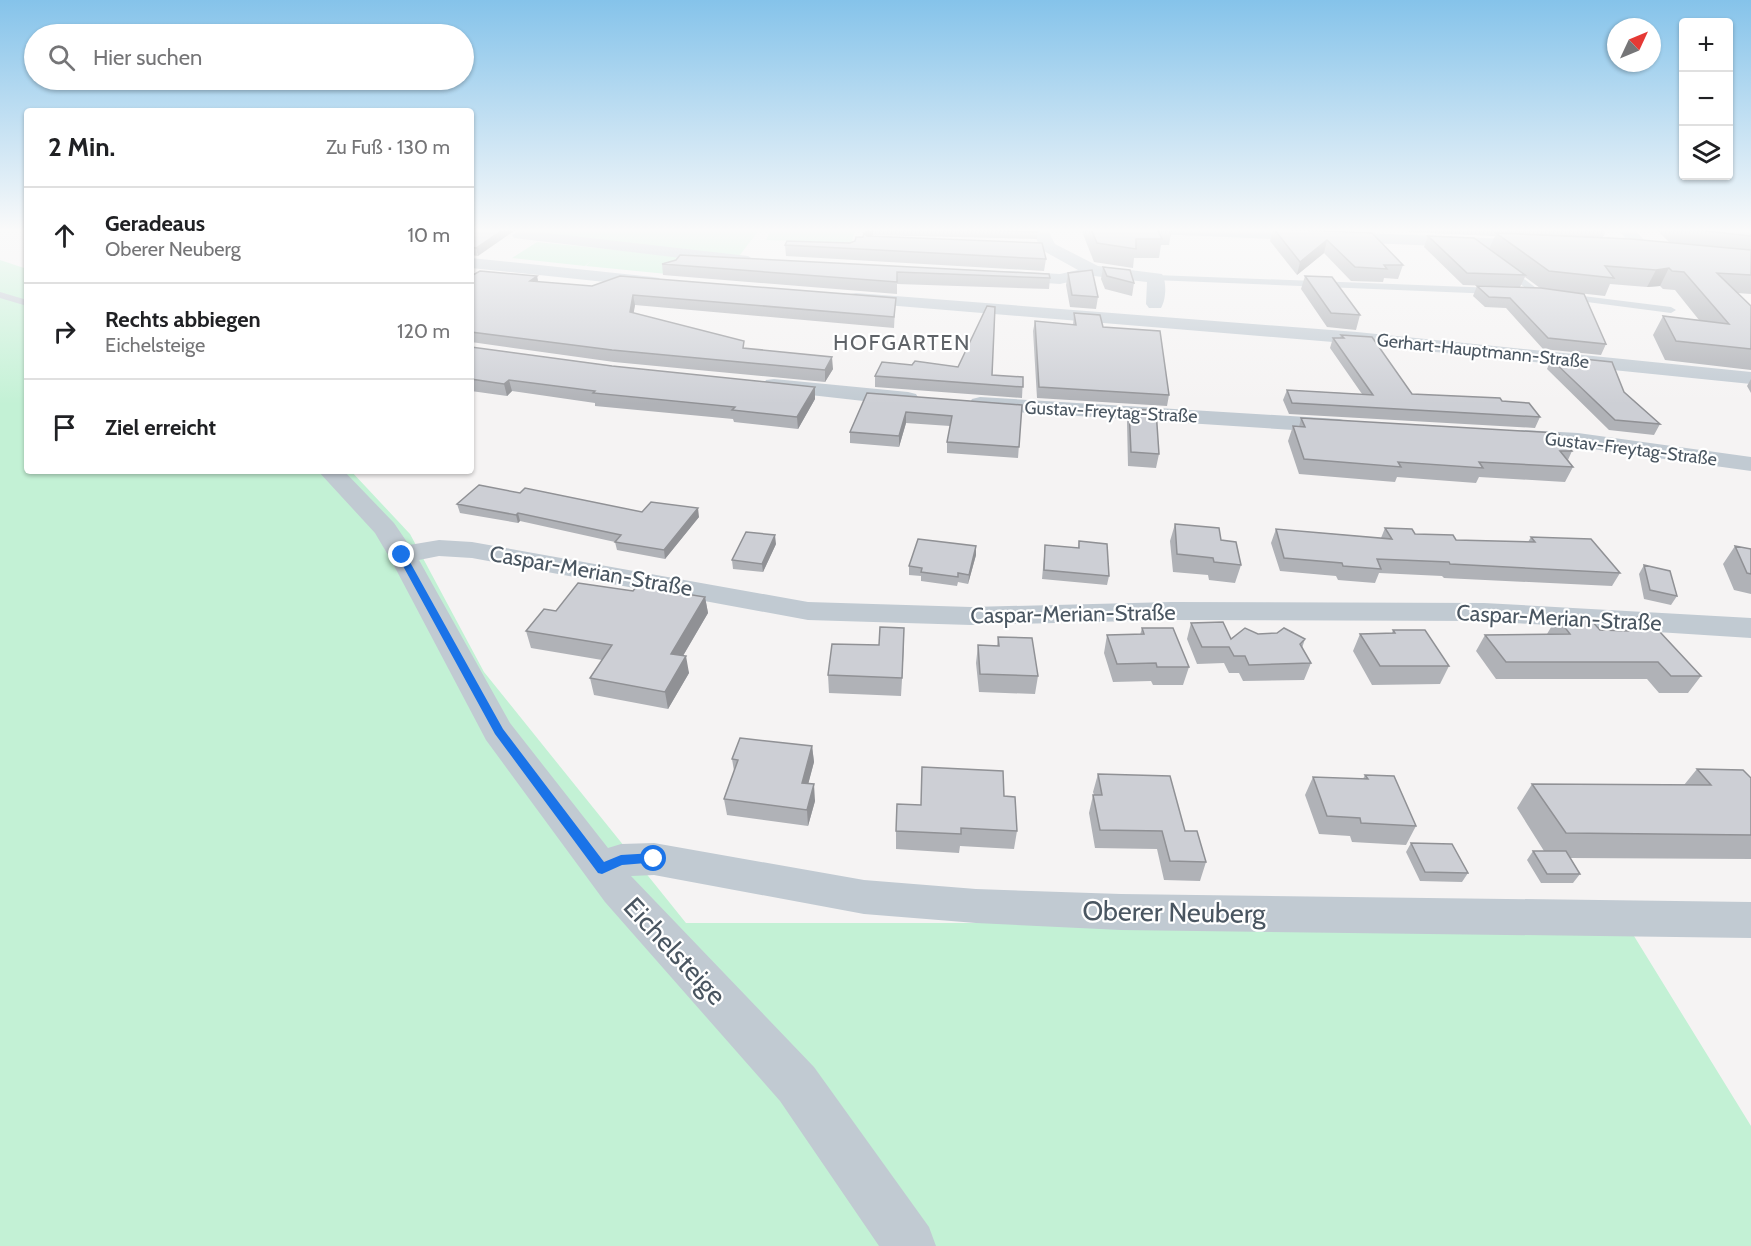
<!DOCTYPE html>
<html lang="de">
<meta charset="utf-8">
<style>
:root{--surface:#fff;--page:#f6f6f6;--text:#202124;--muted:#757577;--line:#e0e0e0}
body{margin:0;font-family:Cabin,sans-serif;background:var(--page);color:var(--text)}
.controls{position:absolute;right:18px;top:18px;display:grid;overflow:hidden;border-radius:6px;box-shadow:0 2px 4px #0004}
.controls button{width:54px;height:54px;display:grid;place-items:center;padding:0;border:0;border-bottom:2px solid var(--line);background:var(--surface);color:var(--text);font:30px sans-serif}
.compass{position:absolute;left:1607px;top:18px;width:54px;height:54px;border-radius:50%;background:var(--surface);box-shadow:0 2px 4px #0004;rotate:46deg}
.stop{position:absolute;width:18px;height:18px;margin:-14px;border:4px solid #1a73e8;border-radius:50%;background:#fff}
.stop.end{background:#1a73e8;border-color:#fff;box-shadow:0 2px 6px #0008}
.list{margin:0;padding:0;list-style:none}
h2{display:flex;justify-content:space-between;align-items:center;height:78px;margin:0;padding:0 24px;font-size:26px}
h2 small{font-size:20px;font-weight:400;color:var(--muted)}
.list li{display:grid;grid-template-columns:39px 1fr auto;gap:18px;align-items:center;box-sizing:border-box;height:96px;padding:0 24px;border-top:2px solid var(--line)}
.list b{display:block;font-size:22px;white-space:nowrap}
.list p{margin:0;font-size:20px;white-space:nowrap;color:var(--muted)}
.list em{font-size:20px;font-style:normal;color:var(--muted)}
.icon{flex:none;width:33px;height:33px;fill:none;stroke:currentColor;stroke-width:2;stroke-linecap:round;stroke-linejoin:round}
.map{position:relative;flex:none;width:1751px;height:1246px;overflow:hidden}
.search{position:absolute;background:var(--surface);box-shadow:0 2px 4px #0004;left:24px;top:24px;width:450px;height:66px;display:flex;align-items:center;gap:15px;box-sizing:border-box;padding:0 21px;border-radius:33px;color:var(--muted);font-size:22px}
.panel{position:absolute;background:var(--surface);box-shadow:0 2px 4px #0004;left:24px;top:108px;width:450px;height:366px;border-radius:6px}
.map>svg:first-child{display:block}
.green{fill:#c3f1d5}
.lines{fill:none;stroke-linecap:round;stroke-linejoin:round}
.service{fill:#c1cad2;fill-rule:evenodd}
.minor{fill:#c1cad2;fill-rule:evenodd}
.wall{fill:#b0b2b7}
.shaded-wall{fill:#909195}
.building{fill:#cdcfd5;stroke:#909195;stroke-width:1.5}
.route{fill:#1a73e8}
.labels{text-anchor:middle;dominant-baseline:central;stroke-width:4.5;stroke-linejoin:round;paint-order:stroke}
.far-street-label{font-size:18px;fill:#4a5661;stroke:#fff}
.far-quarter-label{font-size:22px;letter-spacing:1.5px;fill:#5f6368;stroke:#fff}
.street-label{font-size:22px;fill:#4a5661;stroke:#fff}
.near-street-label{font-size:27px;fill:#4a5661;stroke:#fff}
</style>
<div class="map">
<svg width="1751" height="1246" viewBox="0 0 1751 1246">
<rect width="100%" height="100%" fill="#f5f3f3"/>
<path class="green" d="M527,229H760L736,260L520,235Z
M772,229H856L851,243L766,240Z
M537,242L687,257L667,274L586,266L591,261L585,266L512,258Z
M0,260L27,269V471H351L410,534L484,672L686,923H1626L1751,1126V1246H0Z"/>
<g class="lines">
<path class="service" d="M1505,269H1511L1540,291V295L1522,294V290L1527,289L1505,273Z
M1156,275L1495,288L1499,291L1495,294L1153,280L1152,278Z
M0,292L27,300V306L0,298Z
M1567,294L1671,307L1676,310L1671,313L1564,299V295Z"/>
<path class="minor" d="M1031,229H1047L1055,244L1098,266L1162,274C1167,282 1166,300 1161,308H1149L1146,304L1147,282L1094,276L1060,284L1002,280L999,276L1002,272L1008,271L1060,274L1078,270L1042,250Z
M1147,229H1273L1533,240L1541,245L1533,250L1155,234Z
M1618,229H1635L1651,249L1649,252H1637Z
M520,230L748,256L756,261L748,266L514,238L512,235Z
M471,258L653,277L659,278L662,282L659,286L653,287L471,268Z
M856,293L1357,332L1751,372V384L1357,344L850,302L847,298L850,294Z
M774,379L908,392L916,394L919,399L916,404L908,406L766,390L763,385L766,380Z
M980,397L1339,419L1347,421L1350,426L1347,431L1339,433L972,409L969,404L972,399Z
M1522,430L1578,433L1751,457V471L1578,447L1514,442L1510,437L1514,432Z
M318,471H344L394,523L409,545L439,540L472,542L808,602L971,607L1171,602L1484,603L1751,618V638L1484,621L1171,620L971,625L808,620L472,558L439,556L419,560L510,723L608,848L621,844L654,843L864,880L976,889L1121,894L1751,902V938L1121,930L976,923L864,914L654,875L631,876L814,1067L929,1227L936,1246H879L780,1101L605,902L486,740L391,560L375,533Z"/>
</g>
<path class="wall" d="M471,229L478,256L471,255Z
M865,229H1037V239L873,235L869,236L1046,259L1044,271L786,256L785,245L850,243L863,237L865,234Z
M1081,229H1172L1169,245H1161L1159,258H1134L1133,268L1094,262Z
M1273,229L1372,233L1403,265L1398,279L1384,278L1383,282L1351,281L1324,253L1297,275L1270,241Z
M1406,229H1607L1603,237L1669,242L1656,229H1751V294L1737,293L1751,306V370L1665,360L1653,335L1663,316L1699,320L1675,290L1663,289L1660,286L1647,287L1610,284L1605,296L1560,291L1606,344L1601,355L1543,349L1506,308L1485,307L1473,296L1477,286L1540,288L1525,277L1520,287L1463,285L1424,247L1428,236L1489,249L1495,236L1409,232Z
M662,264L1050,278L1049,289L897,284V294L663,275Z
M1103,267L1134,283L1132,296L1105,289L1101,279Z
M1068,273L1098,297L1096,309L1070,307L1066,285Z
M471,276H537L538,282L895,309L894,328L635,305L633,313L744,348L833,369L825,382L614,362L471,342Z
M1305,276L1360,315L1356,330L1327,327L1301,289Z
M1074,313L1103,327L1169,395L1167,406L1037,398L1033,331L1035,321L1073,325Z
M1341,335L1412,394L1502,401L1540,417L1535,428L1289,414L1283,400L1287,390L1362,394L1330,348L1333,338H1340Z
M471,347L815,399L798,429L734,422L733,419L595,406V403L512,391L507,396L471,391Z
M1564,357L1624,392L1660,424L1654,435L1609,430L1547,369L1551,359H1563Z
M992,375L1023,377L1022,398L875,387V376Z
M1751,379V393L1747,386Z
M867,393L1022,405L1018,458L947,453V442L950,426L906,423L899,447L850,443V432Z
M1129,409L1159,454L1156,468L1128,466L1127,422Z
M1301,418L1572,451L1568,460L1573,467L1565,482L1479,477L1476,483L1397,477L1395,482L1299,474L1288,441L1293,426L1299,427Z
M520,493L642,512L699,517L665,559L617,550L615,542L520,521L518,523L460,513L457,504Z
M1175,524L1221,540L1241,565L1235,583L1209,580L1208,575L1173,572L1170,541Z
M1385,528L1415,534L1456,540L1528,542L1531,537L1620,573L1612,586L1444,578L1442,576L1379,573L1375,583L1338,580L1336,576L1280,571L1271,543L1276,529L1381,538Z
M1079,541L1109,576L1107,585L1042,579L1045,545L1078,548Z
M776,544L763,572L733,569L732,560Z
M1735,546L1751,549V594L1734,590L1723,564Z
M976,555L968,584L958,582L957,586L921,581V576L909,575V566Z
M1644,565L1677,596L1671,605L1644,599L1639,574Z
M633,591L705,597L708,613L683,656L689,673L668,709L594,695L590,678L602,660L531,648L526,631L556,611Z
M1557,617L1600,630L1624,631L1627,626L1701,676L1688,693H1659L1647,679H1496L1476,651L1485,635L1547,634Z
M1191,623L1231,639H1305L1302,648L1311,663L1304,680L1243,681L1239,673H1229L1224,663L1197,664L1187,639Z
M1142,628L1189,667L1183,685H1153L1151,681L1113,682L1104,653L1107,635H1140Z
M1393,630L1449,666L1440,684L1372,685L1353,651L1360,634L1392,633Z
M998,637L1038,676L1035,694L979,692L976,663L978,645L997,646Z
M879,645L904,646L901,696L829,693L828,675Z
M812,746L814,762L808,784L815,801L808,826L727,815L724,799L734,771L732,759Z
M1697,769L1751,778V859L1570,858L1580,874L1573,883H1541L1527,860L1533,851H1544L1517,808L1532,784L1684,785Z
M1098,774L1185,831L1206,862L1200,881L1164,880L1157,849L1095,848L1089,813L1093,795H1094L1093,792Z
M1365,775L1416,826L1406,845L1352,842L1350,836L1319,834L1305,795L1313,777L1363,779Z
M1004,796L1017,831L1014,849L960,846L959,853L896,849V831L920,805Z
M1411,843L1468,873L1462,882L1420,881L1406,852Z"/>
<path class="shaded-wall" d="M504,229H517L478,256L476,248Z
M868,229H873V235L865,238V230Z
M1327,240L1324,253L1297,275L1300,262Z
M1669,268L1660,286L1647,287L1656,270Z
M537,276L539,287L530,281Z
M633,295L635,305L632,323L630,312Z
M832,357L833,369L825,382V370Z
M509,380L512,391L507,396L504,384Z
M815,387V399L798,429L797,417Z
M906,412V423L899,447V436Z
M698,508L699,517L665,559L664,550Z
M518,513L520,521L518,523L516,515Z
M775,535L776,544L763,572L762,564Z
M976,546V555L968,584L969,575Z
M705,597L708,613L674,671L671,654Z
M686,656L689,673L668,709L665,692Z
M812,746L814,762L804,800L802,783Z
M814,784L815,801L808,826L807,810Z"/>
<path class="building" d="M471,229H504L476,248L471,247Z
M954,229H1037L1038,232Z
M1091,229H1157L1162,239H1136V249L1097,243Z
M1274,229L1372,233L1403,265H1384L1387,269L1355,267L1327,240L1300,262Z
M1689,229H1751V236Z
M864,233L867,236L1042,243L1046,259L785,245L787,241L850,243L855,241L856,237H863Z
M1496,233L1631,239L1751,250V275L1717,273L1751,306V349L1676,341L1663,316L1729,324L1684,272L1672,271L1669,268L1656,270L1605,266L1614,278L1549,271Z
M1428,236L1474,238L1525,275L1467,273Z
M680,255L1049,274L1050,278L897,272V282L662,264L676,260Z
M1103,267L1130,270L1134,283L1107,276Z
M1092,270L1098,297L1072,295L1068,273Z
M480,271L537,276L530,281L592,286L620,276L896,298L894,317L633,295L630,312L744,341L743,348L832,357L825,370L612,350L471,332V276Z
M1305,276L1332,277L1360,315L1331,313Z
M1477,286L1541,288L1584,294L1606,344L1548,338L1510,298L1489,297Z
M987,306L995,307L992,375L1023,377V387L875,376L882,362L912,365L915,361L958,367Z
M1074,313L1100,315L1103,327L1160,331L1169,395L1039,387L1035,321L1076,325Z
M1341,335L1372,337L1412,394L1500,398L1502,401L1529,403L1540,417L1292,403L1287,390L1373,395L1333,338H1344Z
M471,347L612,366L815,387L797,417L732,410L735,407L593,393L595,391L509,380L504,384L471,379Z
M1564,357L1612,362L1624,392L1660,424L1615,420L1551,359L1567,360Z
M867,393L1022,405L1019,447L947,442L952,416L906,412L899,436L850,432Z
M1129,409L1156,410L1159,454L1131,452Z
M1301,418L1558,433L1572,451H1560L1573,467L1479,462L1483,468L1398,462L1401,467L1304,459L1293,426L1305,427Z
M479,485L520,493L525,488L642,512L651,502L698,508L664,550L615,542L621,535L518,513L516,515L457,504Z
M1175,524L1219,528L1221,540L1236,542L1241,565L1214,562L1213,558L1177,554Z
M1385,528L1412,529L1415,534L1453,535L1456,540L1535,542L1531,537L1591,539L1620,573L1450,564L1449,562L1377,559L1381,569L1343,566L1342,563L1284,558L1276,529L1392,539Z
M746,532L775,535L762,564L732,560Z
M918,539L976,546L969,575L958,573V577L921,572L922,568L909,566Z
M1079,541L1107,544L1109,576L1044,570L1045,545L1079,548Z
M1735,546L1751,549V574L1747,573Z
M1644,565L1670,571L1677,596L1650,590Z
M578,583L633,591L637,586L705,597L671,654L686,656L665,692L590,678L612,645L526,631L544,609L556,611Z
M1639,616H1645L1701,676H1671L1658,662H1506L1485,635L1570,634L1557,617L1589,618L1600,630L1631,631L1627,626Z
M1223,622L1231,639L1245,628L1258,634L1277,633L1284,628L1305,639L1300,644L1311,663L1249,665L1245,656H1234L1229,647H1202L1191,623Z
M880,627L904,628L902,678L828,675L832,644L879,645Z
M1142,628H1173L1189,667H1157L1156,663L1117,664L1107,635L1144,634Z
M1393,630H1425L1449,666H1380L1360,634L1395,633Z
M998,637L1032,638L1038,676L980,674L978,645L999,646Z
M740,738L812,746L802,783L814,784L807,810L724,799L738,760L732,759Z
M922,767L1003,771L1004,796L1015,797L1017,831L961,828V834L896,831L897,804L921,805Z
M1697,769L1743,770L1751,778V835L1566,833L1532,784L1711,785Z
M1098,774L1170,776L1185,831H1197L1206,862L1170,861L1162,831L1100,830L1093,795H1102Z
M1365,775L1394,776L1416,826L1361,823L1360,818L1327,816L1313,777L1368,779Z
M1411,843L1452,844L1468,873L1425,872Z
M1533,851H1566L1580,874H1547Z"/>
<linearGradient id="sky" x2="0" y2="1"><stop stop-color="#85c3ea"/><stop offset="0.57" stop-color="#fafafa"/><stop offset="1" stop-color="#fafafa" stop-opacity="0"/></linearGradient>
<rect width="1751" height="404" fill="url(#sky)"/>
<path class="route" d="M402,552L406,555L503,729L604,862L621,855L654,853L660,859L658,862L622,865L602,874L598,873L495,734L397,555Z"/>
<g class="labels">
<g class="far-street-label">
<text transform="translate(1483 351) rotate(6)">Gerhart-Hauptmann-Straße</text>
<text transform="translate(1111 412) rotate(3)">Gustav-Freytag-Straße</text>
<text transform="translate(1631 449) rotate(7)">Gustav-Freytag-Straße</text>
</g>
<g class="far-quarter-label">
<text x="902" y="342">HOFGARTEN</text>
</g>
<g class="street-label">
<text transform="translate(591 571) rotate(10)">Caspar-Merian-Straße</text>
<text transform="translate(1073 614) rotate(-1)">Caspar-Merian-Straße</text>
<text transform="translate(1559 618) rotate(3)">Caspar-Merian-Straße</text>
</g>
<g class="near-street-label">
<text transform="translate(1174 912) rotate(1)">Oberer Neuberg</text>
<text transform="translate(675 951) rotate(47)">Eichelsteige</text>
</g>
</g>
</svg>
<div class="controls">
<button>+</button>
<button>−</button>
<button><svg class="icon" aria-label="layers" viewBox="0 0 24 24"><path d="M12 4l9 5-9 5-9-5zM3 14l9 5 9-5"/></svg></button>
</div>
<svg class="compass" viewBox="-18 -18 36 36"><path d="M0-13l5 13h-10z" fill="#e53935"/><path d="M0 13l5-13h-10z" fill="#757577"/></svg>
<div class="stop" style="left:654px;top:859px"></div>
<div class="stop end" style="left:402px;top:555px"></div>
<div class="search"><svg class="icon" aria-label="search" viewBox="0 0 24 24"><circle cx="10" cy="10" r="6"/><path d="M15 15l6 6"/></svg>Hier suchen</div>
<section class="panel">
<h2>2 Min.<small>Zu Fuß · 130 m</small></h2>
<ul class="list">
<li><svg class="icon" aria-label="ahead" viewBox="0 0 24 24"><path d="M12 20V5M6 11l6-6 6 6"/></svg><div><b>Geradeaus</b><p>Oberer Neuberg</p></div><em>10 m</em></li>
<li><svg class="icon" aria-label="right" viewBox="0 0 24 24"><path d="M7 20v-9h11M14 6l5 5-5 5"/></svg><div><b>Rechts abbiegen</b><p>Eichelsteige</p></div><em>120 m</em></li>
<li><svg class="icon" aria-label="arrive" viewBox="0 0 24 24"><path d="M6 21V4h12l-3 4 3 4H6"/></svg><div><b>Ziel erreicht</b></div></li>
</ul>
</section>
</div>
